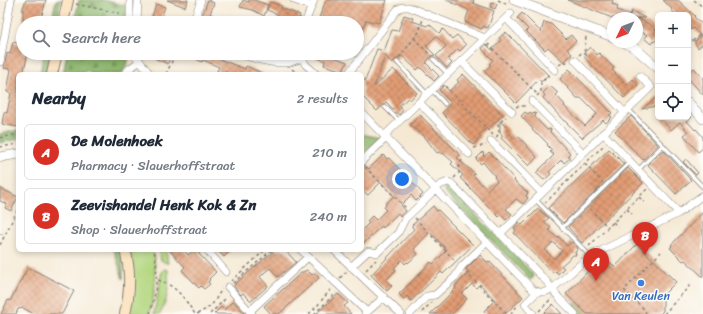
<!DOCTYPE html>
<meta charset="utf-8">
<style>
:root{--surface:#fff;--page:#f2f2f3;--text:#1f2937;--muted:#747a83;--line:#e0e1e3;--accent:#d93025}
body{margin:0;font-family:Sriracha,sans-serif;background:var(--page);color:var(--text)}
.controls{position:absolute;right:12px;top:12px;display:grid;overflow:hidden;border-radius:6px;box-shadow:0 2px 6px #0003}
.controls button{width:36px;height:36px;display:grid;place-items:center;padding:0;border:0;border-bottom:1px solid var(--line);background:var(--surface);color:var(--text);font:20px sans-serif}
.compass{position:absolute;left:607px;top:12px;width:36px;height:36px;border-radius:50%;background:var(--surface);box-shadow:0 2px 6px #0003;rotate:227deg}
.you{position:absolute;left:402px;top:179px;width:14px;height:14px;margin:-10px;border:3px solid #fff;border-radius:50%;background:#1a73e8;box-shadow:0 0 0 6px #1a73e833}
.badge{display:grid;place-items:center;width:26px;height:26px;border-radius:50%;background:var(--accent);color:#fff;font-size:13px;font-weight:700}
.pin{position:absolute;translate:-50% -33px;filter:drop-shadow(0 1px 2px #0008)}
.pin::after{content:'';position:absolute;top:21px;width:14px;height:12px;background:inherit;clip-path:polygon(0 0,100% 0,50% 100%)}
.list{margin:0;padding:0;list-style:none}
h2{display:flex;justify-content:space-between;align-items:center;height:52px;margin:0;padding:0 16px;font-size:17px}
h2 small{font-size:13px;font-weight:400;color:var(--muted)}
.list li{display:grid;grid-template-columns:26px 1fr auto;gap:12px;align-items:center;box-sizing:border-box;height:56px;margin:0 8px 8px;padding:0 8px;border:1px solid var(--line);border-radius:6px}
.list b{display:block;font-size:15px;white-space:nowrap}
.list p{margin:0;font-size:13px;white-space:nowrap;color:var(--muted)}
.list em{font-size:13px;font-style:normal;color:var(--muted)}
.icon{flex:none;width:22px;height:22px;fill:none;stroke:currentColor;stroke-width:2;stroke-linecap:round;stroke-linejoin:round}
.map{position:relative;flex:none;width:703px;height:314px;overflow:hidden}
.search{position:absolute;background:var(--surface);box-shadow:0 2px 6px #0003;left:16px;top:16px;width:348px;height:44px;display:flex;align-items:center;gap:10px;box-sizing:border-box;padding:0 14px;border-radius:22px;color:var(--muted);font-size:15px}
.panel{position:absolute;background:var(--surface);box-shadow:0 2px 6px #0003;left:16px;top:72px;width:348px;height:180px;border-radius:6px}
.map>svg:first-child{display:block}
.grass{fill:#b4d780;stroke:#687a4e}
.forest{fill:url(#forest-firs);stroke:#566a45}
.building{fill:url(#building-cross-hatch);fill-rule:evenodd}
.lines{fill:none;stroke-linecap:round;stroke-linejoin:round}
.service-casing{stroke:#888278;stroke-width:5}
.minor-casing{stroke:#888278;stroke-width:8}
.tertiary-casing{stroke:#888278;stroke-width:10}
.secondary-casing{stroke:#888278;stroke-width:12}
.path{stroke:#888278;stroke-width:1.5;stroke-dasharray:3 3;stroke-linecap:butt}
.service{stroke:#fff;stroke-width:3.5}
.minor{stroke:#fff;stroke-width:7}
.tertiary{stroke:#fff;stroke-width:9}
.secondary{stroke:#fce5c4;stroke-width:10}
.shop-dot{fill:#3f7fe0;stroke:#fdfcf7;stroke-width:1.5}
.labels{text-anchor:middle;dominant-baseline:central;stroke-width:3;stroke-linejoin:round;paint-order:stroke}
.shop-label{font-size:12px;fill:#366cbe;stroke:#fdfcf7}
</style>
<div class="map">
<svg width="703" height="314" viewBox="0 0 703 314">
<defs>
<pattern id="forest-firs" width="22" height="20" patternUnits="userSpaceOnUse"><rect width="22" height="20" fill="#8fb86e"/><path d="M5 1l3.5 6h-7zM16 11l3.5 6h-7z" fill="#74955a"/></pattern>
<pattern id="building-cross-hatch" width="8" height="8" patternUnits="userSpaceOnUse"><rect width="8" height="8" fill="#e19c73"/><path d="M0 0l8 8M0 8l8-8" fill="none" stroke="#b67e5e"/></pattern>
</defs>
<rect width="100%" height="100%" fill="#fdfcf7"/>
<filter id="ink" filterUnits="userSpaceOnUse"><feTurbulence type="fractalNoise" baseFrequency=".025" numOctaves="2"/><feDisplacementMap in="SourceGraphic" scale="8" xChannelSelector="R" yChannelSelector="G"/><feConvolveMatrix kernelMatrix="1 2 1 2 8 2 1 2 1" color-interpolation-filters="sRGB"/></filter>
<filter id="wash" filterUnits="userSpaceOnUse"><feTurbulence type="fractalNoise" baseFrequency=".012" numOctaves="4" result="noise"/><feDisplacementMap in="SourceGraphic" scale="16" xChannelSelector="R" yChannelSelector="G"/><feGaussianBlur stdDeviation="0.9" result="paint"/><feColorMatrix in="noise" values="0 0 0 0 0 0 0 0 0 0 0 0 0 0 0 0 0 1.4 0 .05"/><feComposite in="paint" operator="in"/></filter>
<g filter="url(#wash)">
<rect width="100%" height="100%" fill="#f5e9d4"/>
<path class="grass" d="M130,250H153C157,272 156,293 149,314H129L133,268Z
M159,250H166L168,264L161,260Z
M165,269L168,270C169,288 168,299 160,314H154L162,271Z"/>
<path class="forest" d="M56,0H61L56,23H51Z
M79,0H103L127,6L126,23H104L79,18L78,23H74Z
M44,53H50L46,74H40Z
M67,53H82L107,59L109,53H128V62L122,74H90L86,70L83,74H63Z
M18,130V139L0,143V134Z
M362,134L380,138L362,155Z
M445,187L450,189L457,195L530,271L533,275V278L530,280L446,194L444,191Z
M114,250H119L123,262V279Z
M574,301L587,314H581L572,305Z"/>
<g id="blocks">
<path class="building" d="M26,0H46L41,19H39L38,23H23V8Z
M167,0H188L185,7Z
M208,0L214,3L210,14L222,18L220,23H199Z
M243,0L249,2V0H254L268,5L264,16L253,10L240,7Z
M326,0H387L379,23L366,20L357,43V23H317Z
M446,0H474L473,3L494,11L488,28L483,26L482,29L465,22L469,10Z
M568,0H613L612,4L618,6L617,10L630,15L632,11L645,18H612Z
M663,0H678L695,16L694,17L703,25V44L698,48L695,43V41L701,36L693,28L691,30L688,27V15H676L671,10L672,9Z
M270,2L282,6L281,8L300,15L299,18H301L299,23H279L281,19L277,18L279,15L267,10Z
M492,2L497,4L495,9L490,7Z
M156,4L165,7L159,23H150Z
M522,13L541,32L544,22L551,24L566,39L571,35L576,41L567,49L572,54L564,62L548,47L545,50L526,31L528,29L517,18Z
M404,15L413,18L412,21L427,26L429,24L439,33L443,29L452,39L457,35L466,45L460,51L458,49L448,59L452,63L447,68L436,56L446,46L436,36L426,46L435,55L431,56L426,63L439,76L434,81L420,67L417,70L401,55L392,63L385,56L374,87L393,69L417,93L410,100L408,98L399,106L403,110L399,115L386,102L377,111L363,97L362,78L365,81L377,49L384,51L392,30L398,31Z
M637,18L651,25L656,30L654,33L658,38L654,42L653,41L651,44L644,38L647,35L637,30Z
M506,32L548,75L541,82L539,79L516,103L484,71L491,65L489,64L493,60L482,49L486,44L492,50L501,40L499,38Z
M13,42L23,44V53L27,54V57L23,74H18V127L2,124L4,112L7,113L11,93L7,92L11,69L4,68L7,53L10,54Z
M590,47L597,55L599,53L614,68L612,70L627,85L633,79L638,85L624,98L584,57L587,55L584,53Z
M153,53H163L170,57L168,64L156,59Z
M199,53L205,55V53H212L220,57L219,59L245,69L246,66L264,74H231L224,71L223,74L217,71L219,67L203,60L202,62L196,59Z
M306,53H331L335,55L334,57L347,62L343,71L340,70L324,65L325,61Z
M694,68L703,78V95L688,78V73Z
M569,69L612,113L609,115L612,117L606,123L603,120L582,138L565,121H564L543,98L545,95L543,93L550,86L558,93L556,95L565,105L564,106L585,126L597,114L581,98H577L560,79Z
M463,74L503,115L488,129L487,128L479,135L481,137L473,145L442,113L451,103L439,90L444,85L449,91L459,82L457,80Z
M658,96V104L656,106L642,109Z
M525,112L528,114L530,112L532,114L536,113L535,117L547,130L551,129L550,132L570,153L568,155L570,158L564,163L562,160L560,161L549,172L551,174L544,180L536,173L554,155L550,152L552,150L547,145L548,144L538,134L537,135L532,130L533,129L521,116Z
M420,115L460,155L457,158L475,174L473,175L487,190L497,181L494,177L495,176L487,167L483,162L481,164L476,159L483,152L484,157L489,152L495,158L515,180L514,181L528,193L526,196L528,198L523,204L516,199L506,209L512,214L506,220L501,215L499,217L460,178L463,175L451,164L453,162L443,153L442,154L439,152L437,153L424,136L410,125Z
M631,116L658,145L643,160L615,131Z
M659,117H692L687,121L695,130L696,129L703,137V148L698,152L684,135L688,132L680,122L671,130Z
M500,121L509,130L508,132L515,139L519,137L537,157L529,166L501,138L503,136L500,132Z
M609,149L624,164L563,223L548,208Z
M663,150L691,180L676,194L648,165Z
M383,155L387,159L389,158L423,194L416,201L411,195L401,205L406,211L400,216L398,213L383,228L382,226L376,231L362,245V230L369,223L367,221L372,216L376,220L386,210L384,208L386,205L385,204L394,196L381,182L368,195L362,190V169L365,165L369,169Z
M686,159L698,173L696,175L683,162Z
M628,168L643,183L582,243L568,227Z
M0,188L18,197L11,211L5,208L7,204L0,201Z
M433,206L437,211L438,210L473,245L443,274L441,272L436,277L411,301L407,296L404,299L399,294L431,262L433,264L447,250L430,232L414,249L418,254L408,263L407,262L405,264L402,260L394,268L396,270L386,280L392,286L387,291L371,275L414,229L412,227V225Z
M538,209L549,218L544,222L551,228L549,230L557,238L558,236L567,246L572,242L577,247L578,250L575,252L576,255H573L561,266L564,268L558,274L556,271L553,273L514,233L516,230L514,228L519,222L522,225ZM553,242L562,251L554,259L545,250Z
M703,212V277L685,260L683,261L670,248L672,246L671,245Z
M637,244L676,282L663,295V311L660,314H587L566,294L591,268L593,270L605,257L615,267Z
M169,250H184L188,255L194,250H202L199,254L216,272L209,279L210,280L208,282L210,284L204,289L201,286L199,288L182,270L185,267Z
M217,250H231L224,257Z
M275,250H285L296,262L278,277L270,268L265,272L260,277L268,286L251,301L243,293L241,295L234,286L235,284Z
M480,255L487,262L489,261L523,297L505,314H487L484,311L495,300L480,284L476,288L472,284L462,294L467,299L452,314H430L456,288L455,286L469,272L466,269Z
M28,267L74,291L62,314H34L23,308L18,309L16,314H1L8,300L10,301Z
M307,270L312,275L314,273L319,278L279,314H271L264,306L301,273Z
M338,294L348,303L344,306L351,314H316Z
M233,301L245,314H214L221,307L224,310Z
M553,304L562,314H543Z"/>
</g>
</g>
<g filter="url(#ink)">
<use href="#blocks" fill-opacity="0" stroke="#888278" stroke-width="1"/>
<g class="lines">
<g class="service-casing">
<path id="service" d="M433,59L448,74
M397,62L427,94
M432,90L445,104
M385,107L399,121
M628,109L703,187
M638,170L663,145
M535,199L590,256
M562,228L630,162"/>
</g>
<g class="minor-casing">
<path id="minor" d="M294,0L311,6
M506,18L555,70
M130,23V0
M137,23L138,0
M193,23L201,0
M305,23L314,0
M133,53L150,74
M239,53C250,58 274,64 287,63C292,62 297,60 302,58
M301,53L305,64L316,74
M575,60L624,112
M461,61L512,112
M0,62L11,0
M125,74L129,69L140,61
M348,74L398,9L403,7H409L485,38
M532,101L583,153
M419,102L469,154
M362,113L533,290C540,293 545,293 552,289L590,256L679,213L703,195
M603,133L679,213
M385,135L511,13
M491,141L542,193
M362,161L387,137
M500,234L651,87L640,76
M207,250L226,272
M301,250L367,312
M334,250L401,314
M351,267L368,251L377,253L398,233L405,219L440,185L448,182L451,183L547,282L559,298L575,314
M228,287L252,314
M250,311L308,257
M365,314L384,297
M410,314L427,296L435,295L455,277L462,266L487,242
M533,314L525,304L537,292"/>
</g>
<g class="tertiary-casing">
<path id="tertiary" d="M514,0L613,37
M624,42L636,49L658,68
M688,102L703,119
M0,157L18,154"/>
</g>
<g class="secondary-casing">
<path id="secondary" d="M63,23L68,0
M52,74L57,53
M125,314C130,293 131,271 125,250"/>
</g>
<path class="path" d="M498,0L508,5
M694,0L703,7
M76,4L123,14
M414,38L431,56
M488,44L538,95
M688,45L703,32
M579,55L585,50L586,35
M399,58L419,32L423,19
M559,65L562,63L568,62
M292,69L298,74
M166,74L176,53
M445,86L493,135
M537,96L541,92V83L549,75
M516,107L518,106H527
M496,137L499,134L498,124L506,117
M0,138L18,134
M0,147L18,144
M474,148L486,145
M585,164L603,183
M365,167L406,208
M454,178L459,173V164L464,158
M639,197L644,202
M545,203L605,144
M590,209L608,227
M627,209L632,214
M415,218L456,262
M613,222L618,227
M0,234L5,235
M0,245L18,209
M589,246L647,189
M366,270L376,260
M466,272L507,314
M340,278L347,271
M158,280C177,286 184,298 195,314
M231,281L265,250
M233,283L272,250
M539,311L552,298
M422,312L432,302
M150,314C156,293 159,272 154,250
M197,314C215,305 212,304 222,289
M210,314L227,297
M309,314L317,306L331,289
M314,314L336,293
M511,314L518,305
M646,314L645,310L624,290L661,252
M664,314L692,283"/>
<use href="#service" class="service"/>
<use href="#minor" class="minor"/>
<use href="#tertiary" class="tertiary"/>
<use href="#secondary" class="secondary"/>
</g>
</g>
<circle class="shop-dot" cx="641" cy="283" r="4"/>
<g class="labels">
<g class="shop-label">
<text x="641" y="296">Van Keulen</text>
</g>
</g>
</svg>
<div class="controls">
<button>+</button>
<button>−</button>
<button><svg class="icon" aria-label="locate" viewBox="0 0 24 24"><circle cx="12" cy="12" r="6"/><path d="M12 2v4M12 18v4M2 12h4M18 12h4"/></svg></button>
</div>
<svg class="compass" viewBox="-18 -18 36 36"><path d="M0-13l5 13h-10z" fill="#e53935"/><path d="M0 13l5-13h-10z" fill="#747a83"/></svg>
<div class="you"></div>
<div class="pin badge" style="left:596px;top:281px">A</div>
<div class="pin badge" style="left:645px;top:255px">B</div>
<div class="search"><svg class="icon" aria-label="search" viewBox="0 0 24 24"><circle cx="10" cy="10" r="6"/><path d="M15 15l6 6"/></svg>Search here</div>
<section class="panel">
<h2>Nearby<small>2 results</small></h2>
<ul class="list">
<li><span class="badge">A</span><div><b>De Molenhoek</b><p>Pharmacy · Slauerhoffstraat</p></div><em>210 m</em></li>
<li><span class="badge">B</span><div><b>Zeevishandel Henk Kok &amp; Zn</b><p>Shop · Slauerhoffstraat</p></div><em>240 m</em></li>
</ul>
</section>
</div>
